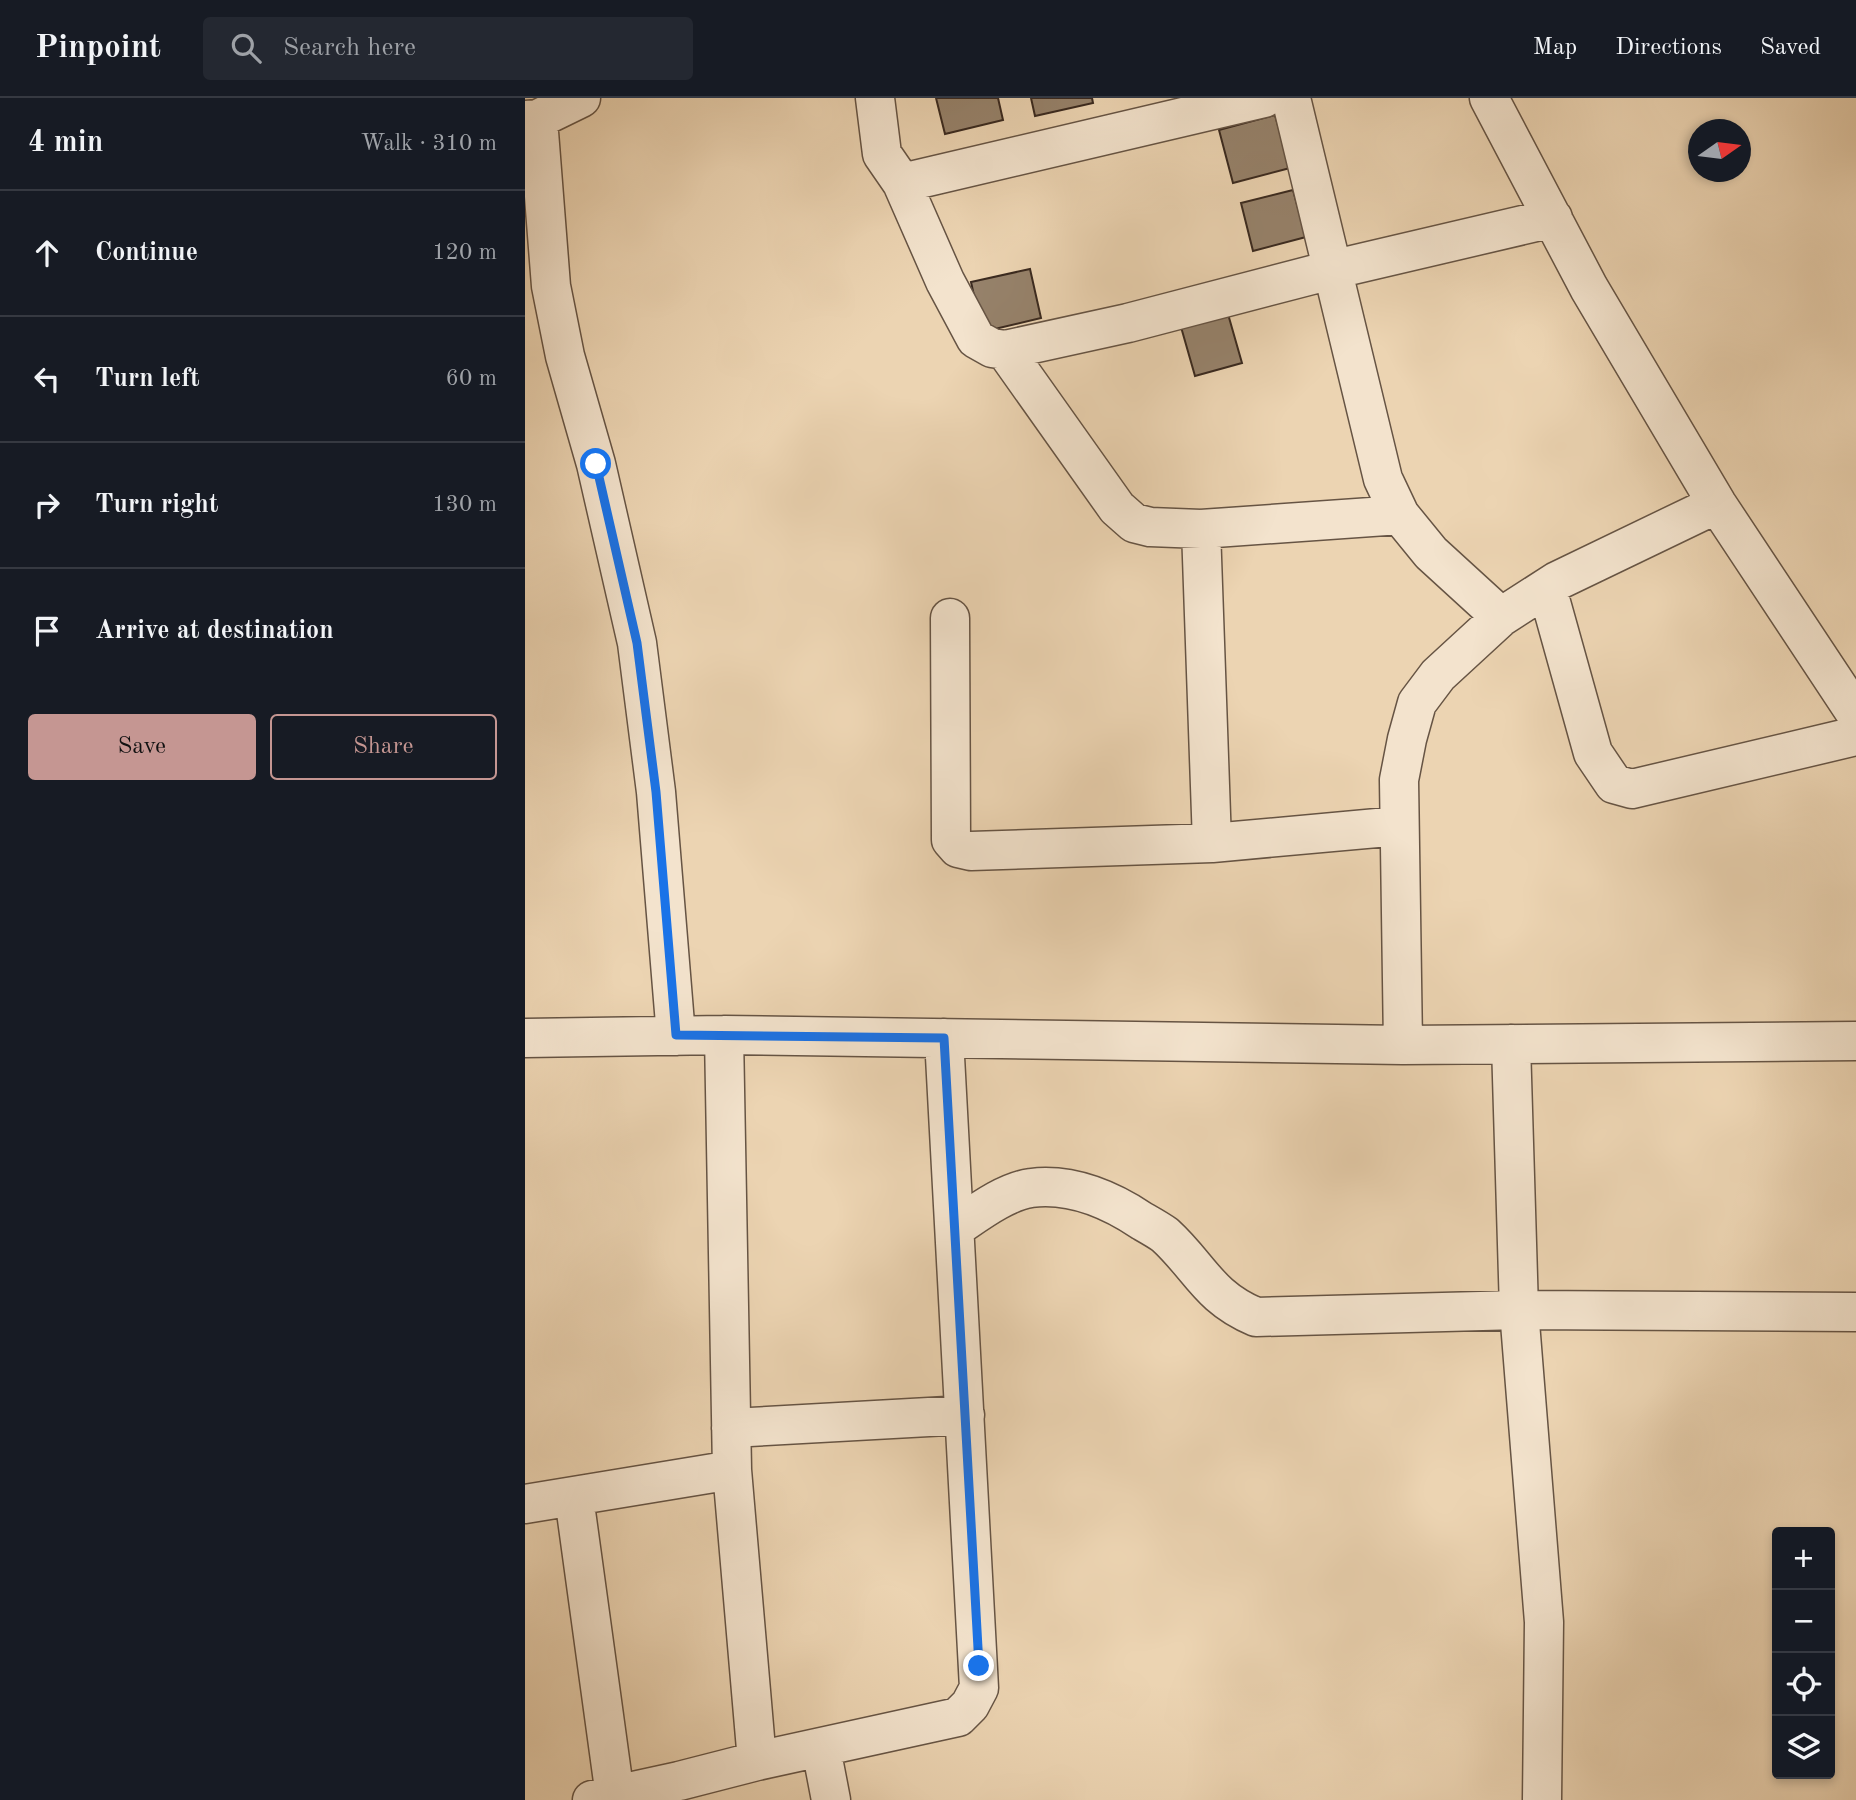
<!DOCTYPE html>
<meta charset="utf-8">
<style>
:root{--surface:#171b24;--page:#242831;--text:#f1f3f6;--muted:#9ea1a6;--line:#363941;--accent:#c59692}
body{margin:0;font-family:"Old Standard TT",serif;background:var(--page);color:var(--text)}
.controls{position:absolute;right:21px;bottom:21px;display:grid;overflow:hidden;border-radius:7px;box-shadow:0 4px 10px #0003}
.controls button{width:63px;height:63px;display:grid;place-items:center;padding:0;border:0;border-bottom:2px solid var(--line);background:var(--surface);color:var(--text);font:35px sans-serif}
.compass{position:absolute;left:1163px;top:21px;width:63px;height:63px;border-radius:50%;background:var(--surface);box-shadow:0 4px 10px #0003;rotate:76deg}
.stop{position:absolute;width:21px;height:21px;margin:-16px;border:5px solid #1a73e8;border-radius:50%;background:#fff}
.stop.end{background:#1a73e8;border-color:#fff;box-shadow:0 2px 7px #0008}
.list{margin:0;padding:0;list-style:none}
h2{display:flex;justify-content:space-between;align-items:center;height:91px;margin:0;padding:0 28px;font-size:30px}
h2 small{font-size:23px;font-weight:400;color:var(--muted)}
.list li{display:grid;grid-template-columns:46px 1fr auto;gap:21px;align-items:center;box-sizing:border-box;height:126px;padding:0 28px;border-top:2px solid var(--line)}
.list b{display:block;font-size:26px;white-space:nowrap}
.list em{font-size:23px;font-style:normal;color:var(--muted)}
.actions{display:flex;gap:14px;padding:21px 28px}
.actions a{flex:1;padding:16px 0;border:2px solid var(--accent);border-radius:7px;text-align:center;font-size:24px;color:var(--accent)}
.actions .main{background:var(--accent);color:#111}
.icon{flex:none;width:38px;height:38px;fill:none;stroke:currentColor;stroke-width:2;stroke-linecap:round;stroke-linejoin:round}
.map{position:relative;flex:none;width:1331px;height:1702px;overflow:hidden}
header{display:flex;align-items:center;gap:42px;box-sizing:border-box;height:98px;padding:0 35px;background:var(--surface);border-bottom:2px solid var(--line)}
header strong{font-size:33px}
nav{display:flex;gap:38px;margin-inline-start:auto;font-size:24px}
.search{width:490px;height:63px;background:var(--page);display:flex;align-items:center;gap:18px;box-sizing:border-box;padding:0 24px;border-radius:7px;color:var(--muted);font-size:26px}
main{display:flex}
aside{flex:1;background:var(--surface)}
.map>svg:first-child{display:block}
.building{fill:#96826b;stroke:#39291f;stroke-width:2}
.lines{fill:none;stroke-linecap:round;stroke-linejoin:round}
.minor-casing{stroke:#665444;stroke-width:41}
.minor{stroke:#f3e3cd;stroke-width:38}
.route{stroke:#1a73e8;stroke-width:9}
</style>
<header>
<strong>Pinpoint</strong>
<div class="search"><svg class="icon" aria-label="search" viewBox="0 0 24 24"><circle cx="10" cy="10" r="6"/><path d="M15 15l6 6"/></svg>Search here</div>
<nav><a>Map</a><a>Directions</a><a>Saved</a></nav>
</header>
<main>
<aside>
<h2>4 min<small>Walk · 310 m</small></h2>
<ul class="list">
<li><svg class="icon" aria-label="ahead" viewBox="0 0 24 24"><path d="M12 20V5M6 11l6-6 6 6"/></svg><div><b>Continue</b></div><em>120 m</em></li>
<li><svg class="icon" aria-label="left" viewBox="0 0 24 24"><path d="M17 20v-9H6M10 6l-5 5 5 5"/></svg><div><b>Turn left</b></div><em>60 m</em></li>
<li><svg class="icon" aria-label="right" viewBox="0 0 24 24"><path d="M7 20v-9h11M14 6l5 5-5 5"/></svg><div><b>Turn right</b></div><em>130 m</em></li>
<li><svg class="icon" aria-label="arrive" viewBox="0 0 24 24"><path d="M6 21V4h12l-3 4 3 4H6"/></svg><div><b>Arrive at destination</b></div></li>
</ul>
<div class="actions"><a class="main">Save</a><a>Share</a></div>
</aside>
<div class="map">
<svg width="1331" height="1702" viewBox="0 0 1331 1702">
<rect width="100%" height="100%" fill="#ecd4b2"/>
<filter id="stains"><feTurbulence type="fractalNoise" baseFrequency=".00286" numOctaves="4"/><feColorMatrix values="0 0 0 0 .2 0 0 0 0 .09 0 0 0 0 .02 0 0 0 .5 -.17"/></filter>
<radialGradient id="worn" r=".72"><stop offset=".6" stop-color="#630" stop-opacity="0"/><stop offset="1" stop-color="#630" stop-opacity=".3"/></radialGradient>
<path class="building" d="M411,0H473L478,22L420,36Z
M506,0H567L568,5L510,18Z
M750,17L765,70L708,85L694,32Z
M768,92L781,139L728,153L716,105Z
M505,171L516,220L457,234L446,184Z
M703,216L717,265L670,278L656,229Z"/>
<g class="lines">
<g class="minor-casing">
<path id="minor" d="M350,0L357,56L377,85L739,0
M766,0L858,381L875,417L906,455L976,519
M964,0L1064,190L1192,406L1331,616
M13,21L26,188L40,258L71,366L112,545L131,694L151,938
M0,22L13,21L56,0
M377,85L420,183L451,241L467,250L480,252L603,225L806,172L1028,120
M480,252L592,410L609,425L625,429L676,431L875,417
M676,431L687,745
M1022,490L1068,655L1089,686L1107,691L1331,638
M425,520L426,742L433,750L446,753L687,745L874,728
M0,940L199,937L878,947L1331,943
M986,946L994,1212L1019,1524L1017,1702
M878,947L874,682L882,641L892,605L913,577L976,519L1032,483L1192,406
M430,1130C451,1116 479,1094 506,1090C547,1085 584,1101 617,1123C624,1127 633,1132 640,1137C675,1169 683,1199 731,1219L994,1212L1331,1214
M206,1330L440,1317
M49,1399L90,1698L89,1702
M0,1406L207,1372
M296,1650L306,1702
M232,1663L433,1619L445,1607L454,1590L419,940
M67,1702L154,1683L232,1663L207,1372L199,937"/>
</g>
<use href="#minor" class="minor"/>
</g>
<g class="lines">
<path class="route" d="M71,366L112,545L131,694L151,937L419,940L454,1568"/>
</g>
<rect width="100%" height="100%" filter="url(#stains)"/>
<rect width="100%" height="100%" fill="url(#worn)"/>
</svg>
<div class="controls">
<button>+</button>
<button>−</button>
<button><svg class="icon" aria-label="locate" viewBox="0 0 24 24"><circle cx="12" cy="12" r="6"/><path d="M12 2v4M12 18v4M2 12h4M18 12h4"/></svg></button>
<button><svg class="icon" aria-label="layers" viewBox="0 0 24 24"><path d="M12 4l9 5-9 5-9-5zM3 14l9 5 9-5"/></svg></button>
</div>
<svg class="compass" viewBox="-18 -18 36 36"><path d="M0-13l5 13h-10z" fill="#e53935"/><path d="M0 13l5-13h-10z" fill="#9ea1a6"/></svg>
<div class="stop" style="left:71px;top:366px"></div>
<div class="stop end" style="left:454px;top:1568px"></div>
</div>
</main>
